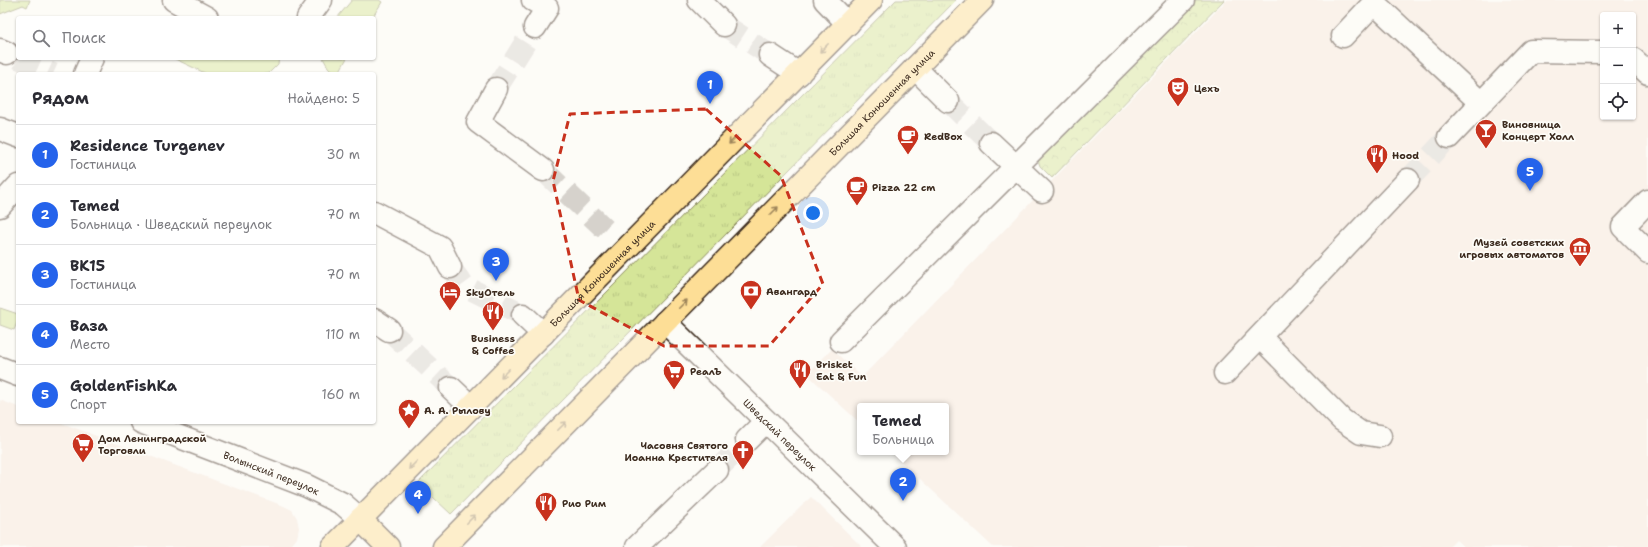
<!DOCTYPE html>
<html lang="ru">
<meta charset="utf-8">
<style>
:root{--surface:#fff;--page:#f2f2f3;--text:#2b2b33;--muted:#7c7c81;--line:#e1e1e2;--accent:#2563eb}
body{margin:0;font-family:"Shantell Sans",sans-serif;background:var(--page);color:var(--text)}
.controls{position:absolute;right:12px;top:12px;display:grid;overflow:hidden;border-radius:4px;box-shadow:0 1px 3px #0004}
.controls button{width:36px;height:36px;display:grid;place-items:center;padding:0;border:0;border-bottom:1px solid var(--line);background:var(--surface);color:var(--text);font:20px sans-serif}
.you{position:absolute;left:813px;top:213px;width:14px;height:14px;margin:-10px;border:3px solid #fff;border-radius:50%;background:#1a73e8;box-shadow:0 0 0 6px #1a73e833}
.badge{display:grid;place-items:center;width:26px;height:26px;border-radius:50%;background:var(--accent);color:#fff;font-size:13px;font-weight:700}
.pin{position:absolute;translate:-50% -33px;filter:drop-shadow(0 1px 2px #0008)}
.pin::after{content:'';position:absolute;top:21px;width:14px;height:12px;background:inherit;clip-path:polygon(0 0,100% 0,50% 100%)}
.popup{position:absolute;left:857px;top:403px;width:92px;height:52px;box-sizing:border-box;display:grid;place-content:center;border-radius:4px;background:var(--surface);filter:drop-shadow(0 1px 3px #0005);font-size:13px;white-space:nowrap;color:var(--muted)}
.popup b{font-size:15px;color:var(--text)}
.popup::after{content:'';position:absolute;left:50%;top:100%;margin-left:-8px;border:8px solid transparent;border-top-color:var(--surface)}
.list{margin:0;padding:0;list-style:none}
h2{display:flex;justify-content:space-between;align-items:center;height:52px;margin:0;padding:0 16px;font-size:17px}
h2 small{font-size:13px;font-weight:400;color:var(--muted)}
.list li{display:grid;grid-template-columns:26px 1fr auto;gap:12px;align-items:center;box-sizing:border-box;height:60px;padding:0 16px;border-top:1px solid var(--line)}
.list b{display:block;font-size:15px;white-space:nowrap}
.list p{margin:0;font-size:13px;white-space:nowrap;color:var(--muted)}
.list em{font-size:13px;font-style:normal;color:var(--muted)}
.icon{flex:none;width:22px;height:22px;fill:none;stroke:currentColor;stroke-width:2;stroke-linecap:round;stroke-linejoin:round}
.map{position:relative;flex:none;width:1648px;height:547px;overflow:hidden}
.search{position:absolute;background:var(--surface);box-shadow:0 1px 3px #0004;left:16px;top:16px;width:360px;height:44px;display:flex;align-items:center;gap:10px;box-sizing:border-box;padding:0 14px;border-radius:4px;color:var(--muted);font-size:15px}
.panel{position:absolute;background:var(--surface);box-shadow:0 1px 3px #0004;left:16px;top:72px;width:360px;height:352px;border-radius:4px}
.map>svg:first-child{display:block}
.built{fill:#f5e6d9;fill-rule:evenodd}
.grass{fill:#d5e598;stroke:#88885b}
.forest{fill:url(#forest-crowns);stroke:#88885b}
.park{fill:url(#park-tufts);stroke:#88885b}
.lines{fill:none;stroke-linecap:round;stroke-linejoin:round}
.minor-tunnel{stroke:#d6d2cc;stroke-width:22;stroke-dasharray:22 11;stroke-linecap:butt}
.minor-casing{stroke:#3b2a1e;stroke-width:25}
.major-casing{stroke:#3b2a1e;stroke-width:25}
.minor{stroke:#fdfcf7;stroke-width:22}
.major{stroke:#fdde96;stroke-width:22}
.oneway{stroke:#9c845a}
.marked{fill:none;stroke:#c8321e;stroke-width:3;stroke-dasharray:8 5;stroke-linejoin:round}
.labels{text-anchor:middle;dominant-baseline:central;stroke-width:3.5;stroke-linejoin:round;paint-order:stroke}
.poi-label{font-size:10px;font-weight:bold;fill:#3b2a1e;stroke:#fdfcf7;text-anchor:start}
.street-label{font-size:10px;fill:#3b2a1e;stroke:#fdfcf7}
</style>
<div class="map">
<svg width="1648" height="547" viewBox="0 0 1648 547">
<defs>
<pattern id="forest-crowns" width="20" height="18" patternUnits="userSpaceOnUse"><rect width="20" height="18" fill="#d5e598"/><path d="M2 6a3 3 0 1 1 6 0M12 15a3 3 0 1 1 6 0" fill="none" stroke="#b8c583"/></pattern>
<pattern id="park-tufts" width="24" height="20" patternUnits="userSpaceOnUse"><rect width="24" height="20" fill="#d5e598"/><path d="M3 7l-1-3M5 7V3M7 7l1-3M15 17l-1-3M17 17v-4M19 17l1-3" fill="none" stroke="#b8c583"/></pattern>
</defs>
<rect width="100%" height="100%" fill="#fdfcf7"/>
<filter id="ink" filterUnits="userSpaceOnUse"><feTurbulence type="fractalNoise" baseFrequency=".025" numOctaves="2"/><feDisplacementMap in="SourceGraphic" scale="8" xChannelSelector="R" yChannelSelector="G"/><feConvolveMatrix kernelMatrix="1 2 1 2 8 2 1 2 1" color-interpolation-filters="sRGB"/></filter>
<g filter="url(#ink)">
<path class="built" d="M1227,0H1648V547H1464L1456,540L1449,547H993L891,452H946V406H860V423L807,374L832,349L862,377ZM1603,15H1633V117H1603Z
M0,400L18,407V422H59L284,506L292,510L297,518L299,528L297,538L290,547H0Z
M811,497L862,547H760Z"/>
<path class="grass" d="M0,0H30L27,7L23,5L0,14Z
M352,0H379L382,2L372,18H337Z
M173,58H279L278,64L268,74H207Z
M323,58H347L338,74H335L328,67Z
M0,308L18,314V320L14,330L0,325Z"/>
<path class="forest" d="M1194,0H1224L1052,178L1040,166L1038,160L1040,155Z"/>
<path class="park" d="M896,0H956L451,514L418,483Z"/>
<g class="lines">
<path class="minor-tunnel" d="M724,25L770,55
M18,58L53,74
M496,89L535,27
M948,101L991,143
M543,170L605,229
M1408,180L1449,137
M450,267L464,286L523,315
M389,330L451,388
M717,470L747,440"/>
<g class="minor-casing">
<g id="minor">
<path d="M174,0L207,18"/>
<path d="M533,0L547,8L535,27"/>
<path d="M699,0L724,25"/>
<path d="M825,0L848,24"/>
<path d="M308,18L321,0"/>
<path d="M1343,36L1374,3L1481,103"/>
<path d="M0,50L7,53"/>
<path d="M770,55L799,74"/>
<path d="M1633,59L1648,73"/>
<path d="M915,68L948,101"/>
<path d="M85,74L92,58"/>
<path d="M496,89L478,122L543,170"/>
<path d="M0,129L18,136"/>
<path d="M1449,137L1531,51L1603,52"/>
<path d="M991,143L1042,191"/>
<path d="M1648,201L1623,227L1648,252"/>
<path d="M0,206L18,186"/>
<path d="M374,212L440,247L450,267"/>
<path d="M523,315L543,334"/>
<path d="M374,320L389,330"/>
<path id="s1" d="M665,322L895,547"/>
<path d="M1260,337L1342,420L1361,433L1380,436"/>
<path d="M841,341L1183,0"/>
<path d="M0,368L18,375"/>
<path d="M1225,373L1408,180"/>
<path d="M451,388L471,407"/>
<path id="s2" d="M141,422L307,486L343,504L360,519"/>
<path d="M747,440L766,421"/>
<path d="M637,547L717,470"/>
</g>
</g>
<g class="major-casing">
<g id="major">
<path d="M360,519L388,547"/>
<path id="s3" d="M333,547L871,0"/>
<path id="s4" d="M444,547L982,0"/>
</g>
</g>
<use href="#minor" class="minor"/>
<use href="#major" class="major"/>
</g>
<defs><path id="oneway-shaft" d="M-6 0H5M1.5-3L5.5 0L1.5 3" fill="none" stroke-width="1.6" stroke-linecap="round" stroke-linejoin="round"/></defs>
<g class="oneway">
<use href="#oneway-shaft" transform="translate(824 48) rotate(135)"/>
<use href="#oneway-shaft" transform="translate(733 140) rotate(135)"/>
<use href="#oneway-shaft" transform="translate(774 211) rotate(-45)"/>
<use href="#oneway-shaft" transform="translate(683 304) rotate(-45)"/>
<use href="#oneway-shaft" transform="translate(505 373) rotate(135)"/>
<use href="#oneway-shaft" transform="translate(562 426) rotate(-45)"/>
<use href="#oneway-shaft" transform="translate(413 465) rotate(135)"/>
<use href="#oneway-shaft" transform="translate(471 519) rotate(-45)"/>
</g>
</g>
<path d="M0 0H1648V547H0ZM706,109L781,176L823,284L769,346H664L579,300L553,181L570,114Z" fill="#fdfcf7" fill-opacity=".55" fill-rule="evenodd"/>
<path class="marked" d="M706,109L781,176L823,284L769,346H664L579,300L553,181L570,114Z"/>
<defs>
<g id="theatre-pin" transform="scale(1.15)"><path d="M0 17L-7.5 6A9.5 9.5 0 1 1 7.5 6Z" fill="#c8321e" stroke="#fdfcf7"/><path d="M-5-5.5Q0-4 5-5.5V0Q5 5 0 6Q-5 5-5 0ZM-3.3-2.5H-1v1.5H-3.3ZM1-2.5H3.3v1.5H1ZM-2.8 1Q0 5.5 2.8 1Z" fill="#fff"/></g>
<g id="bar-pin" transform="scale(1.15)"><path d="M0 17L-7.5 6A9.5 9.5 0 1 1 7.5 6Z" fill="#c8321e" stroke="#fdfcf7"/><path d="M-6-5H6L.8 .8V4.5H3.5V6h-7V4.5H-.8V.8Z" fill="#fff"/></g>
<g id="cafe-pin" transform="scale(1.15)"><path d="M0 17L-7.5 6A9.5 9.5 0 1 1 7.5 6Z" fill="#c8321e" stroke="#fdfcf7"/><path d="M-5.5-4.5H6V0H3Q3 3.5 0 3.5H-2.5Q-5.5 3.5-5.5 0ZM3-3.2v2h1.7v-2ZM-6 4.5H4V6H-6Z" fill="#fff"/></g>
<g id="restaurant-pin" transform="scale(1.15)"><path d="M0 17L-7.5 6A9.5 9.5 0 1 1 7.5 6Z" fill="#c8321e" stroke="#fdfcf7"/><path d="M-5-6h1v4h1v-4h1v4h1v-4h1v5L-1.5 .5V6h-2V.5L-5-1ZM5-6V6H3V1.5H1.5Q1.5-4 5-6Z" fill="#fff"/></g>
<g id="museum-pin" transform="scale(1.15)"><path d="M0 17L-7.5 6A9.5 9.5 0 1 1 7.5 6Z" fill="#c8321e" stroke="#fdfcf7"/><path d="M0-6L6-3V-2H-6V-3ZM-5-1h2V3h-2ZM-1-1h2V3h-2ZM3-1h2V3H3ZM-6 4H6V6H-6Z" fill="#fff"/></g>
<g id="bank-pin" transform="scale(1.15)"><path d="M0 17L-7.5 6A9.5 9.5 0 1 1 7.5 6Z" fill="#c8321e" stroke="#fdfcf7"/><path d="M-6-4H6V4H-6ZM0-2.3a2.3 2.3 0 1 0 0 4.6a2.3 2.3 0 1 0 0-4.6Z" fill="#fff"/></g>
<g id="hotel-pin" transform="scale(1.15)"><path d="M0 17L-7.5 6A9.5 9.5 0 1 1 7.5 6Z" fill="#c8321e" stroke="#fdfcf7"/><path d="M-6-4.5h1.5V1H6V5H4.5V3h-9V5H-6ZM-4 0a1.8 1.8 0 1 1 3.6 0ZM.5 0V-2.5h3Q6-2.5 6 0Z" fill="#fff"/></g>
<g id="supermarket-pin" transform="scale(1.15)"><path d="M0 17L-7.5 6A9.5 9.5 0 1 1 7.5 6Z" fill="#c8321e" stroke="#fdfcf7"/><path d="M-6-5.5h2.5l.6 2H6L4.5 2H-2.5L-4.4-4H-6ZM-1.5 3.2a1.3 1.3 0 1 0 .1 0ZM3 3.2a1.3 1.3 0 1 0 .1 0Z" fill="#fff"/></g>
<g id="sight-pin" transform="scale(1.15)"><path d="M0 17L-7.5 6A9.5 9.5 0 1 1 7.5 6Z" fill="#c8321e" stroke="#fdfcf7"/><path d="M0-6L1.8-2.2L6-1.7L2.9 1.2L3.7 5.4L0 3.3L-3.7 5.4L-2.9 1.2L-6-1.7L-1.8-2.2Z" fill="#fff"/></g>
<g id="church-pin" transform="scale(1.15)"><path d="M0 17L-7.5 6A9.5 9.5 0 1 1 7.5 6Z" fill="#c8321e" stroke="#fdfcf7"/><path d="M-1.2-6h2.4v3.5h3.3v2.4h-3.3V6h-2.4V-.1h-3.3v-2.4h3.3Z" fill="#fff"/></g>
</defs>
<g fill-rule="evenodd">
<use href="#theatre-pin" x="1178" y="88"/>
<use href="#bar-pin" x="1486" y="130"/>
<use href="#cafe-pin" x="908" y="136"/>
<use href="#restaurant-pin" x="1377" y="155"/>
<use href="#cafe-pin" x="857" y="187"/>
<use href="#museum-pin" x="1580" y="248"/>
<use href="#bank-pin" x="751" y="291"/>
<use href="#hotel-pin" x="450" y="292"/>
<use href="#restaurant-pin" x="493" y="312"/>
<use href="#restaurant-pin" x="800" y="370"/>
<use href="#supermarket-pin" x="674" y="371"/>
<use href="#sight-pin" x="409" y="410"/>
<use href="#supermarket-pin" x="83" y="444"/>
<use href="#church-pin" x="743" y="451"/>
<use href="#restaurant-pin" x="546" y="503"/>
</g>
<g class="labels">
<g class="poi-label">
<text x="1194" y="88">Цехъ</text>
<text x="1502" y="124">Виновница<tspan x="1502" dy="12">Концерт Холл</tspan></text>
<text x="924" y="136">RedBox</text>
<text x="1392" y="155">Hood</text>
<text x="872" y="187">Pizza 22 cm</text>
<text x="1564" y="242" text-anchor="end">Музей советских<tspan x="1564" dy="12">игровых автоматов</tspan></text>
<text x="766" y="291">Авангард</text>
<text x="466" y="292">SkyОтель</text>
<text x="493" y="338" text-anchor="middle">Business<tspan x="493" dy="12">&amp; Coffee</tspan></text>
<text x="816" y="364">Brisket<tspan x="816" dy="12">Eat &amp; Fun</tspan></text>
<text x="690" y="371">РеалЪ</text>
<text x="424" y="410">А. А. Рылову</text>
<text x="98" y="438">Дом Ленинградской<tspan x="98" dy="12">Торговли</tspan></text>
<text x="728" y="445" text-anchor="end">Часовня Святого<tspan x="728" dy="12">Иоанна Крестителя</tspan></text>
<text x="562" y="503">Рио Рим</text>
</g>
<g class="street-label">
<text stroke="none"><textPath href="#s4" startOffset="624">Большая Конюшенная улица</textPath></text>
<text stroke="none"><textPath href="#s3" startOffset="384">Большая Конюшенная улица</textPath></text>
<text stroke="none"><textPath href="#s1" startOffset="161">Шведский переулок</textPath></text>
<text stroke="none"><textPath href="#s2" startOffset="140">Волынский переулок</textPath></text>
</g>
</g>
</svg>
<div class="controls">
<button>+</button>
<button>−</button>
<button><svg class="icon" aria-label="locate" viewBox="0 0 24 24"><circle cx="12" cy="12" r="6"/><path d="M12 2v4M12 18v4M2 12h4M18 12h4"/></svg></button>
</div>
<div class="you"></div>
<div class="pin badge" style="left:710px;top:104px">1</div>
<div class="pin badge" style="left:903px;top:501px">2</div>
<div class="popup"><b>Temed</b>Больница</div>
<div class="pin badge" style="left:496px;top:281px">3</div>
<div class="pin badge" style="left:418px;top:514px">4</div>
<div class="pin badge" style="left:1530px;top:191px">5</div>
<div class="search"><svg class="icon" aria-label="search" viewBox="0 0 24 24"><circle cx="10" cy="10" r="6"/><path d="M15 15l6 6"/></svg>Поиск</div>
<section class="panel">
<h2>Рядом<small>Найдено: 5</small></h2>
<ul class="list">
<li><span class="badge">1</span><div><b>Residence Turgenev</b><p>Гостиница</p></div><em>30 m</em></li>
<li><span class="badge">2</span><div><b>Temed</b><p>Больница · Шведский переулок</p></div><em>70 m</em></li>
<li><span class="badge">3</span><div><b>BK15</b><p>Гостиница</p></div><em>70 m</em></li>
<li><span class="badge">4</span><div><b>Ваза</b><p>Место</p></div><em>110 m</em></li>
<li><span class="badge">5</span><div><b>GoldenFishKa</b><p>Спорт</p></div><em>160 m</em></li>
</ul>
</section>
</div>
